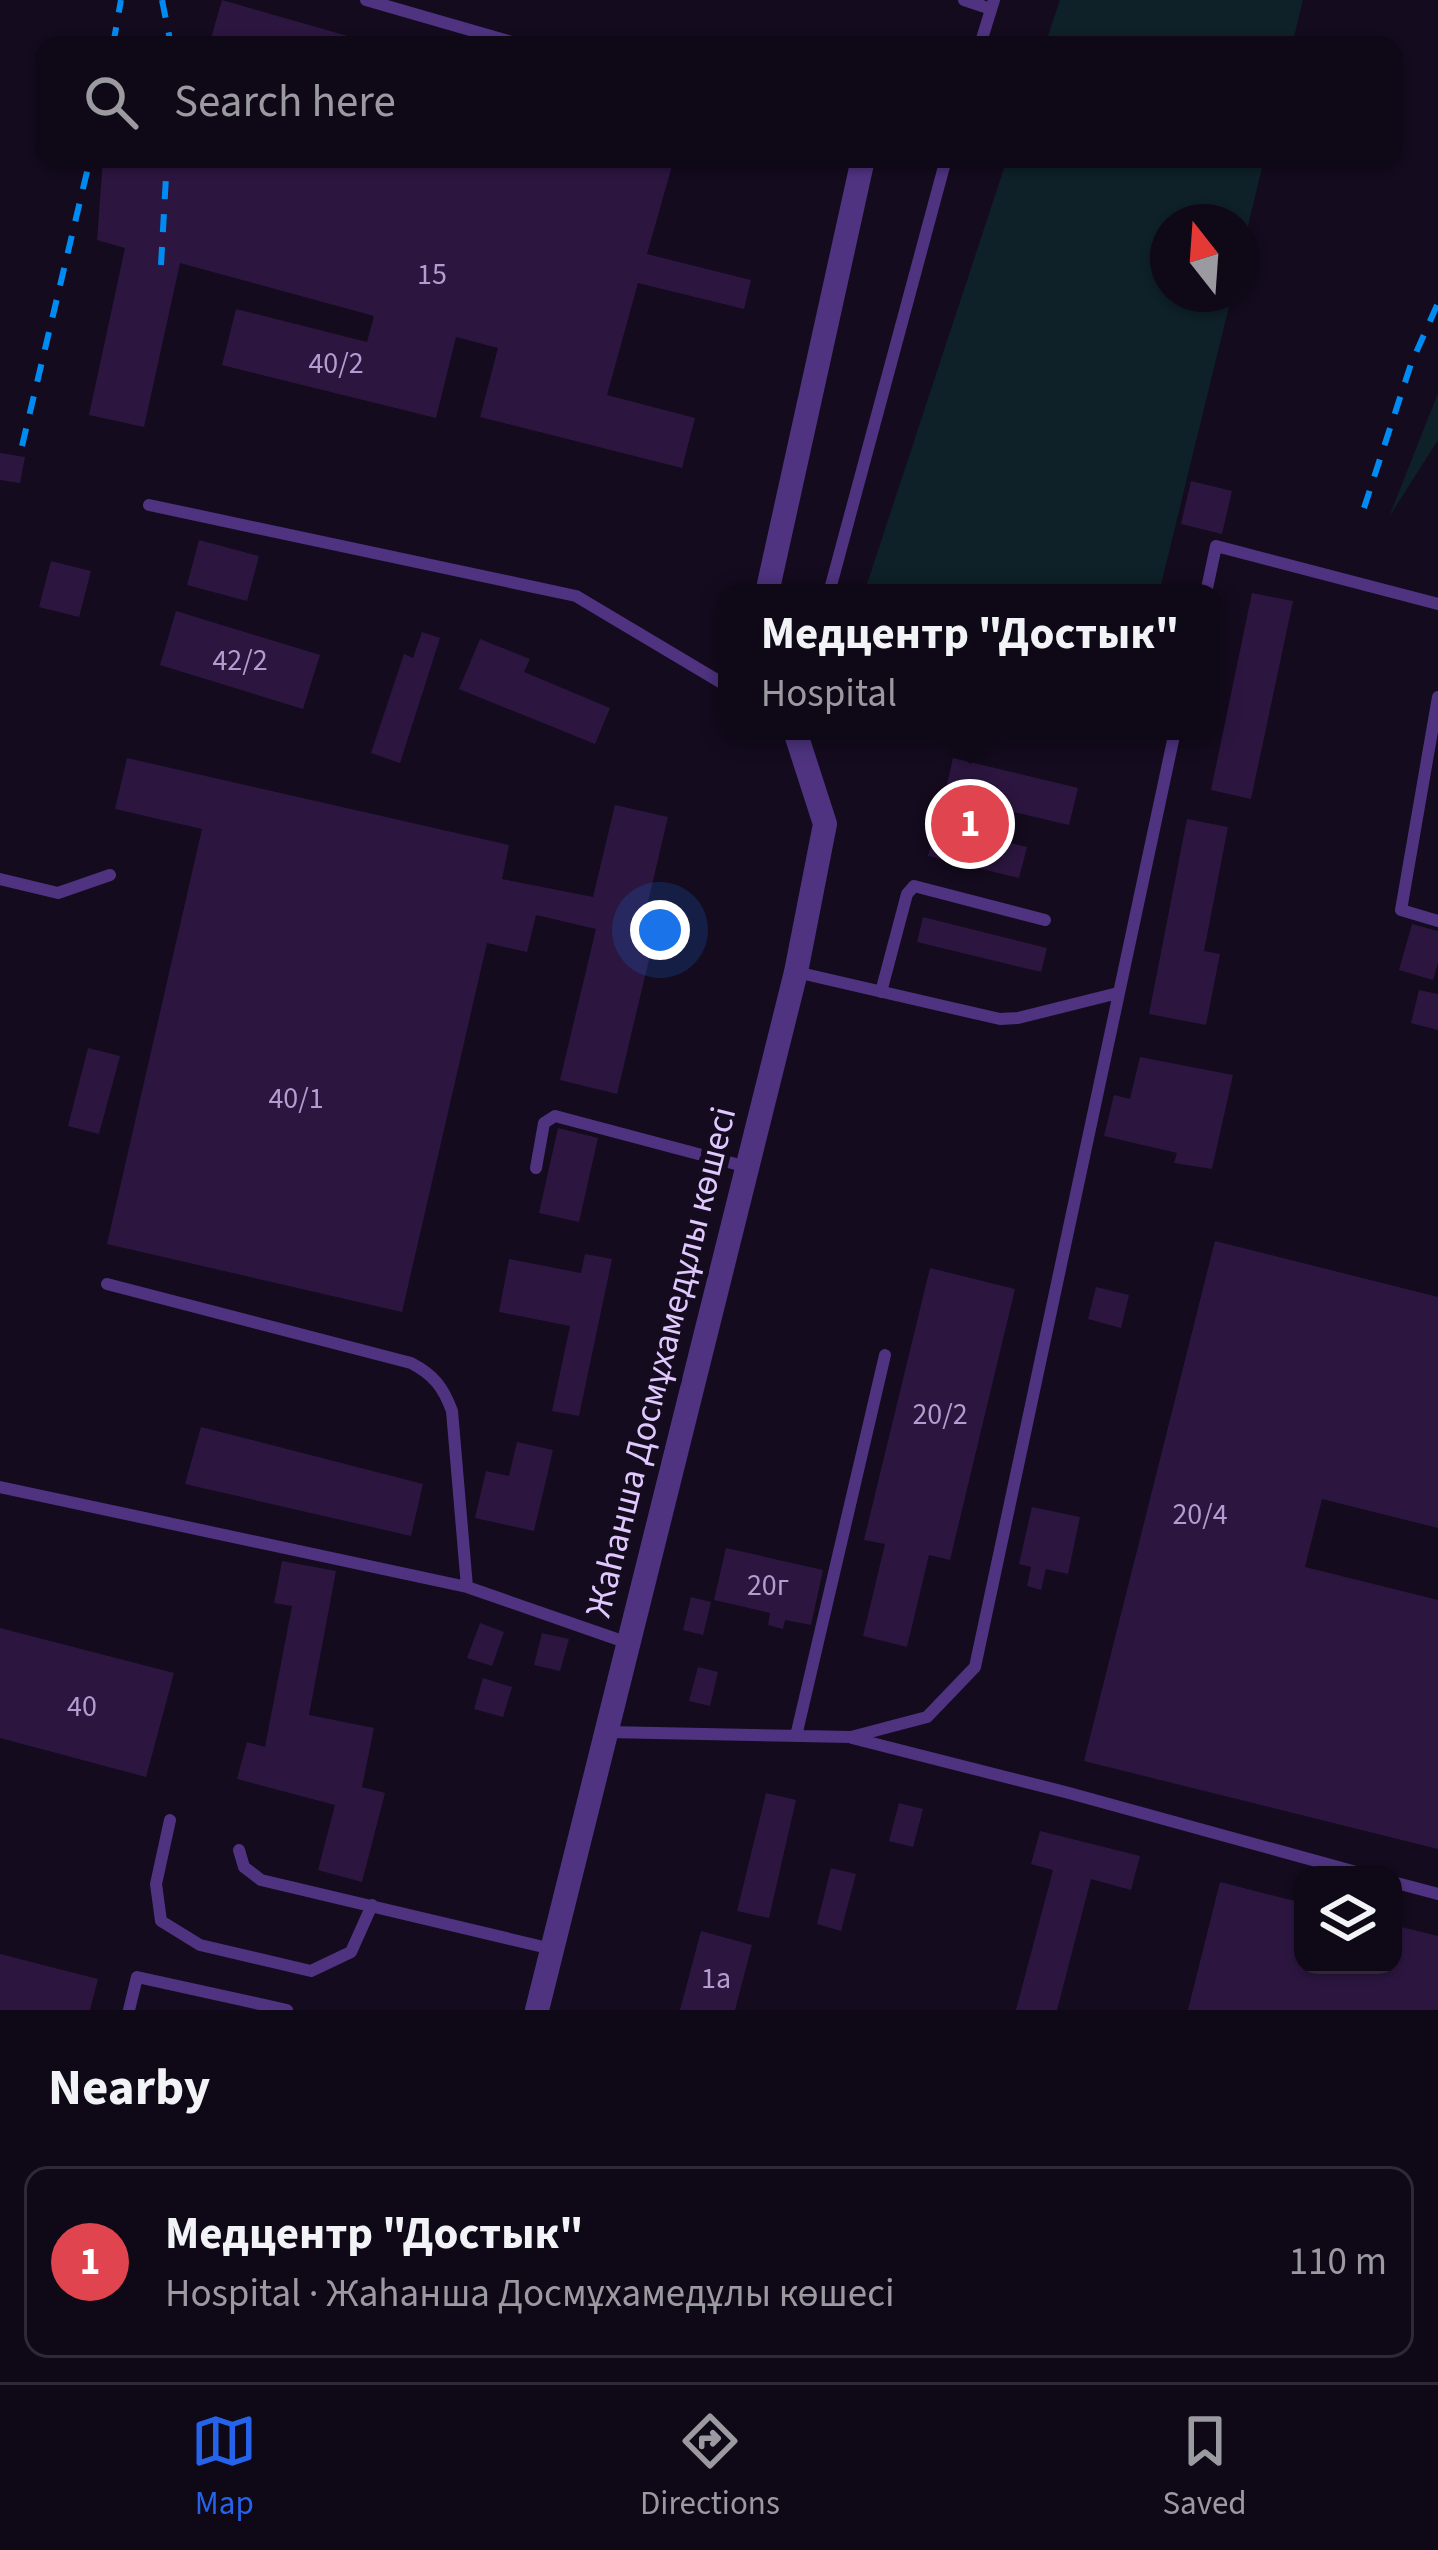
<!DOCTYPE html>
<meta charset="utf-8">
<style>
:root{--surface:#0f0816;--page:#1d1623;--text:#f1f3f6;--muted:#9b9aa1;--line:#2f2935;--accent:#2563eb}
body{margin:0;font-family:"Source Sans 3",sans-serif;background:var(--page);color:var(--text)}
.controls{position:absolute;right:36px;bottom:36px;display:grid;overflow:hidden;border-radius:24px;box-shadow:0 3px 9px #0004}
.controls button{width:108px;height:108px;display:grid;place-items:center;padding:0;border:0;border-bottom:3px solid var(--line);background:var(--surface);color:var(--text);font:60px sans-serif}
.compass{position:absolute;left:1150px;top:204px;width:108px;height:108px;border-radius:50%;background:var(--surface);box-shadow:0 3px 9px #0004;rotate:343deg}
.you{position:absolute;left:660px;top:930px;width:42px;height:42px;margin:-30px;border:9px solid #fff;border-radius:50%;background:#1a73e8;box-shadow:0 0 0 18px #1a73e833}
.badge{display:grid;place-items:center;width:78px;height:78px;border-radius:50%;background:var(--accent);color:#fff;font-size:39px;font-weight:700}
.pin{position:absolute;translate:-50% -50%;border:6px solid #fff;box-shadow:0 3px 12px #0006}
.popup{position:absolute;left:718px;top:584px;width:504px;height:156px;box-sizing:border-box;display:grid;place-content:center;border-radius:24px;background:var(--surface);filter:drop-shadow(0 3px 9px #0005);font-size:39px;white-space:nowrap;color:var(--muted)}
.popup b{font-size:45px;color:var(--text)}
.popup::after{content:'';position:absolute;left:50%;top:100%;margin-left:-24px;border:24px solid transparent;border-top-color:var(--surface)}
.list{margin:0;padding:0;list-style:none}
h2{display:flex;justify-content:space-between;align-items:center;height:156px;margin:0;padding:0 48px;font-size:51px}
h2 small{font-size:39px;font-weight:400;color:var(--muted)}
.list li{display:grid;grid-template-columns:78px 1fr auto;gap:36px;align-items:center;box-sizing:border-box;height:192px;margin:0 24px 24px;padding:0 24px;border:3px solid var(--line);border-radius:24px}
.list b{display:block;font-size:45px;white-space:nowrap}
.list p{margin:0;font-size:39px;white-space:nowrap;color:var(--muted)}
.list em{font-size:39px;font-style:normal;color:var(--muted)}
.icon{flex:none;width:66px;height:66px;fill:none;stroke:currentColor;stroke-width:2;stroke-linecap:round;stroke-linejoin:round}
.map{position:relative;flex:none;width:1438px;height:2010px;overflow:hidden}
.search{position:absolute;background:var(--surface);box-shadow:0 3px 9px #0004;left:36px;right:36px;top:36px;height:132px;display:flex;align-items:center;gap:30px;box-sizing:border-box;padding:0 42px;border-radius:24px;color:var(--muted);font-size:45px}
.sheet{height:372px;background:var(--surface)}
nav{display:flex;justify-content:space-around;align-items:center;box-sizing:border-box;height:168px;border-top:3px solid var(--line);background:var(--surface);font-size:33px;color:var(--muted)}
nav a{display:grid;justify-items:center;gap:6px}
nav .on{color:var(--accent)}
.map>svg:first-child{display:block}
.green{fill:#0e2028}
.building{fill:#2c1640}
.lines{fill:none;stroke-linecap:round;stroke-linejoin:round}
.lane{stroke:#4f3380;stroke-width:12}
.street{stroke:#4f3380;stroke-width:24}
.rail{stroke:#008bf3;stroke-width:6;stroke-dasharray:18 15;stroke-linecap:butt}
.labels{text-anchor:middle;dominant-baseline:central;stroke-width:12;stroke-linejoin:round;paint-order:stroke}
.number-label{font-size:30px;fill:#b39ccf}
.street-label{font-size:36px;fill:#e0c8ff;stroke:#140b1e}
</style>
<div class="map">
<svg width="1438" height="2010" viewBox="0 0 1438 2010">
<rect width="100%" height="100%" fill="#140b1e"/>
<path class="green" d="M1060,0H1303L1292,45H1045Z
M1007,159H1264L1240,260V222H1168V294H1232L1159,593H864Z
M1438,393V440L1389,517Z"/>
<path class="building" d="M222,0L365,41L364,45H209Z
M103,159H674L647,254L751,280L744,309L638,283L607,395L695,418L682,468L480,417L498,348L456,337L436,418L222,365L236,309L367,342L374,316L180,263L144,427L89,415L125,248L97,240Z
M0,453L25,457L20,483L0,480Z
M1191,481L1232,491L1222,534L1181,524Z
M199,540L259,556L247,601L187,585Z
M51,561L91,571L79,617L39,607Z
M1252,593L1293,601L1251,799L1211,790Z
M176,611L320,655L303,709L160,665Z
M422,632L440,638L400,763L371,753L404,654L413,658Z
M480,639L530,659L524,672L610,708L595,744L459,689Z
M127,758L509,845L502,879L593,897L615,805L668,817L647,906L661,909L617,1094L560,1080L596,929L536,915L527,952L487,943L402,1312L107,1244L202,829L115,809Z
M953,758L1078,788L1069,825L993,807L986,837L1027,847L1019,878L928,856L935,829L950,833L959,796L945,793Z
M1187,819L1228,827L1204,951L1220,954L1206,1025L1149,1014Z
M923,917L1047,948L1041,972L917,942Z
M1412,924L1438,931V963L1433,980L1399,970Z
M1419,990L1438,994V1030L1411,1023Z
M88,1048L120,1056L99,1134L68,1126Z
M1140,1057L1233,1075L1212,1169L1174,1163L1177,1153L1104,1136L1114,1095L1130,1099Z
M558,1128L598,1138L579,1222L539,1213Z
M1215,1241L1438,1297V1528L1322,1499L1305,1567L1438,1600V1849L1084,1761Z
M585,1254L612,1259L579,1416L552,1411L570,1326L499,1312L509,1259L581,1273Z
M930,1268L1015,1289L950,1560L929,1555L907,1647L863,1636L885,1544L864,1540Z
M1096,1287L1129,1295L1121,1328L1088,1319Z
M201,1427L423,1484L411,1536L185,1484Z
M517,1442L553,1450L534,1531L475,1518L486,1471L509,1476Z
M1032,1507L1080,1517L1068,1574L1046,1569L1041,1590L1027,1586L1031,1567L1019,1564Z
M726,1548L823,1570L811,1625L785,1620L783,1629L768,1625L770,1613L714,1600Z
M282,1561L336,1571L309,1715L374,1728L362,1787L385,1793L362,1882L318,1870L335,1805L237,1779L247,1742L265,1747L292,1606L274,1603Z
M691,1597L711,1602L703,1635L683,1630Z
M480,1623L504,1632L492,1666L467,1658Z
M0,1628L174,1673L146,1777L0,1738Z
M542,1633L569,1639L560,1671L534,1665Z
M698,1667L718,1672L710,1706L689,1701Z
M483,1678L512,1687L503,1717L474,1709Z
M766,1793L796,1800L769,1918L737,1911Z
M899,1803L923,1809L913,1847L889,1841Z
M1040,1831L1140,1856L1131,1890L1091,1879L1057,2010H1016L1053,1870L1031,1864Z
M831,1868L856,1874L841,1931L817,1924Z
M1220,1882L1303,1903V1965H1393V1925L1438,1936V2010H1188Z
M701,1931L752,1945L735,2010H680Z
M0,1954L98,1979L90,2010H0Z"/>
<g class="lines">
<path class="lane" d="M366,0L522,45
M964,0L991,9
M980,45L994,0
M149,505L576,596L727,686
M829,593L946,159
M1206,593L1216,546L1438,604
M1438,697L1401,910L1438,921
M0,879L58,893L110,875
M796,972L1000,1019L1018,1018L1118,993
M881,992L907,894L914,886L1045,920
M536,1168L544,1123L555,1116L747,1167
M107,1284L411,1363C434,1375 443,1387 452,1411L467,1587
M0,1487L467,1587L628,1643
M607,1732L851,1737L927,1717L975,1667L1175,731
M796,1736L885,1355
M852,1738L1069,1793L1367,1875
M170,1820L156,1884L161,1921L200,1945L311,1971L351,1952L372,1905
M239,1850L244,1867L261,1880L552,1949
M1393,1882L1438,1894
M129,2010L137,1977L287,2010"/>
<path class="street" d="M767,593L863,159
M537,2010L796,972L825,824L795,731"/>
<path class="rail" d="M162,0L171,45
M113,45L121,0
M161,265L167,159
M22,446L90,159
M1364,508L1411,364L1438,303"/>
</g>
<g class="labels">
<g class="number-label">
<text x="432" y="274">15</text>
<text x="336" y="363">40/2</text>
<text x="240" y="660">42/2</text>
<text x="296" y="1098">40/1</text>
<text x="940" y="1414">20/2</text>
<text x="1200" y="1514">20/4</text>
<text x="768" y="1585">20г</text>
<text x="82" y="1706">40</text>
<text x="716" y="1978">1а</text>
</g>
<g class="street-label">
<text transform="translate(661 1362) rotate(-76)">Жаһанша Досмұхамедұлы көшесі</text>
</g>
</g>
</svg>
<div class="controls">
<button><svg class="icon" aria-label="layers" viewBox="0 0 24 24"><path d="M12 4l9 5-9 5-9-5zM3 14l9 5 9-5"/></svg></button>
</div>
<svg class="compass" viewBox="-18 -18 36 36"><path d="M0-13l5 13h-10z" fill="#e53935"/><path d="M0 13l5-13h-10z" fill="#9b9aa1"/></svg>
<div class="you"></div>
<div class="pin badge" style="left:970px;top:824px;background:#e0444e">1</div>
<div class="popup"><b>Медцентр &quot;Достык&quot;</b>Hospital</div>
<div class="search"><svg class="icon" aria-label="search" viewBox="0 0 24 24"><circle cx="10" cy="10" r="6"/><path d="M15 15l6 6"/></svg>Search here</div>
</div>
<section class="sheet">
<h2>Nearby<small></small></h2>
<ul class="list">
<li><span class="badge" style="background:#e0444e">1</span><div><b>Медцентр &quot;Достык&quot;</b><p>Hospital · Жаһанша Досмұхамедұлы көшесі</p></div><em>110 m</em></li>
</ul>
</section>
<nav>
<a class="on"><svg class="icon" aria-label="map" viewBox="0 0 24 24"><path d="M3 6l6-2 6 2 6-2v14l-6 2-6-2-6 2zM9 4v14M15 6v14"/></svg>Map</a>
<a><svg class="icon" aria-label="directions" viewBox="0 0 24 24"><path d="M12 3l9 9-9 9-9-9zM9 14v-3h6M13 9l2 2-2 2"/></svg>Directions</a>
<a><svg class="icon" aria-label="saved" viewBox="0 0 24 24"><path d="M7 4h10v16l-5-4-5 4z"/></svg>Saved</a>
</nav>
